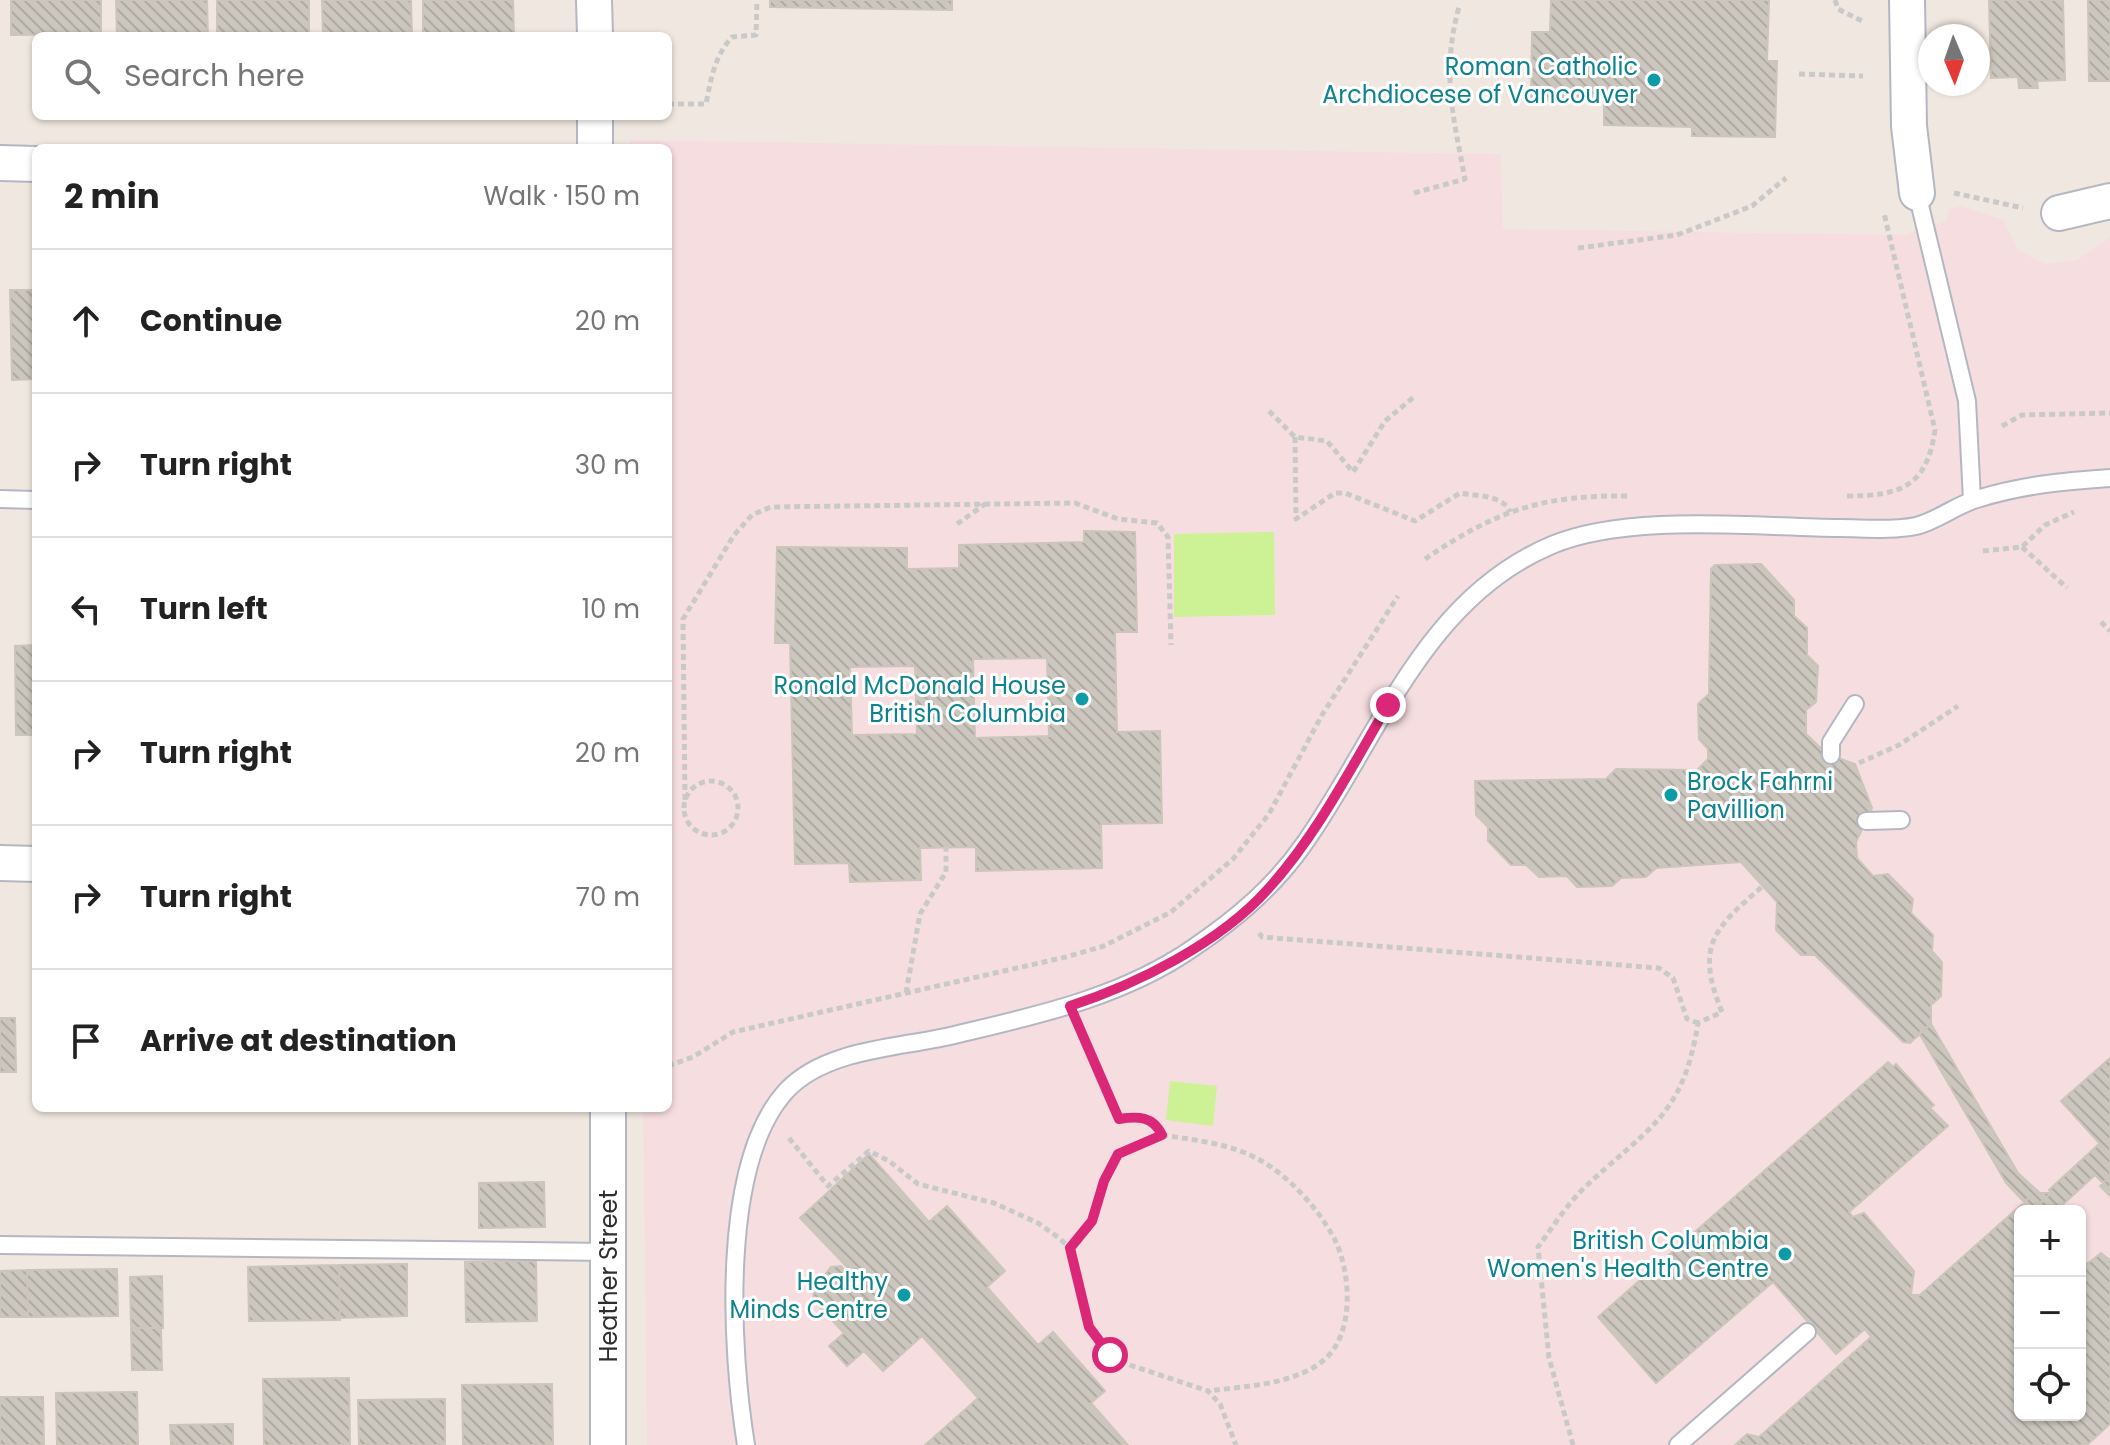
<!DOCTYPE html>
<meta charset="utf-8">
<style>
:root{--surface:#fff;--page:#f6f6f6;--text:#222;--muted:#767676;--line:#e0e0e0}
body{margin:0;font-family:Poppins,sans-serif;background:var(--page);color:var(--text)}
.controls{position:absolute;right:24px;bottom:24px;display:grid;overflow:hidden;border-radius:12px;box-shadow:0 2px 6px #0004}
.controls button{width:72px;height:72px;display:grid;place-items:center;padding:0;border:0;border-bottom:2px solid var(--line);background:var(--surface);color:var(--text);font:40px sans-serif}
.compass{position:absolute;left:1918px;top:24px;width:72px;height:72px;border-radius:50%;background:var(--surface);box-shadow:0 2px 6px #0004;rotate:178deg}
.stop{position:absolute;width:24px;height:24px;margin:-18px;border:6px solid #db2777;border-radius:50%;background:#fff}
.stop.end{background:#db2777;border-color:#fff;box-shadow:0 2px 8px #0008}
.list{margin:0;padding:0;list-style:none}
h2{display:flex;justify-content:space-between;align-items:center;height:104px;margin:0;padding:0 32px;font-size:34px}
h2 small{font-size:26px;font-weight:400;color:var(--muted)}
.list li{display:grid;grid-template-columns:52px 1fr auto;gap:24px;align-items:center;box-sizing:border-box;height:144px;padding:0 32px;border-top:2px solid var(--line)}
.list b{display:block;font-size:30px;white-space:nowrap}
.list em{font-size:26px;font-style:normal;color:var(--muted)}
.icon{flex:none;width:44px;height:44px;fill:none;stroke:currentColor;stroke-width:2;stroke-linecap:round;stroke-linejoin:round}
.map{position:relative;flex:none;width:2110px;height:1445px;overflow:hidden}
.search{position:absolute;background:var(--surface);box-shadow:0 2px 6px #0004;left:32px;top:32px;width:640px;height:88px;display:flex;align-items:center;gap:20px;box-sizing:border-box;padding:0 28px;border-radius:12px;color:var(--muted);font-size:30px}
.panel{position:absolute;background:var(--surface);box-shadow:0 2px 6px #0004;left:32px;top:144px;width:640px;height:968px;border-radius:12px}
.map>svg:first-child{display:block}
.medical{fill:#f6dee0;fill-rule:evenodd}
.pitch{fill:#cdf195}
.building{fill:url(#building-back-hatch);stroke:#ccc5b9;stroke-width:2;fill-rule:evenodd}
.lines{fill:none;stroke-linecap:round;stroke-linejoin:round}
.lane-casing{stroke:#b4b7c2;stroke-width:20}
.street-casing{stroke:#b4b7c2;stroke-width:38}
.path{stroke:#c9c9c9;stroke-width:5;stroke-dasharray:6 4;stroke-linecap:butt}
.lane{stroke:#fff;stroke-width:16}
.street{stroke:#fff;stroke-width:34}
.route{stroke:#db2777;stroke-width:10}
.culture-dot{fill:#0f9aa8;stroke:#fff;stroke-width:3}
.labels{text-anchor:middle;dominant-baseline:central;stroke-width:6;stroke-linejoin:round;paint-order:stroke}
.culture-label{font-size:24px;fill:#0d838f;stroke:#fff;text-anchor:end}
.street-label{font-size:24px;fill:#2e2e2e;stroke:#fff}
</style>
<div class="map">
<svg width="2110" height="1445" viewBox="0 0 2110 1445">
<defs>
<pattern id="building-back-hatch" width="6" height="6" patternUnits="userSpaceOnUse" patternTransform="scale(2)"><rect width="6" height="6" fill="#cbc7be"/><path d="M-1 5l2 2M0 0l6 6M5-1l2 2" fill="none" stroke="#afaba4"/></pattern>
</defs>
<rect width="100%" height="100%" fill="#f0e8e0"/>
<path class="medical" d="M630,140L1501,154L1503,229L1904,235L1946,221L1949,209L1960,206L2004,220L2018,250L2045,264L2077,260L2110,237V1445H647L643,1108H668V148H630ZM2020,1211H2080V1415H2020Z"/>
<path class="pitch" d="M1274,532L1275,615L1174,617V534Z
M1170,1081L1217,1086L1213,1126L1166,1120Z"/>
<path class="building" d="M11,0H101V34L11,35Z
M116,0H207L208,36H117Z
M217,0H309V36H217Z
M322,0H411L412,36H323Z
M423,0H513L514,36H423Z
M770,0H952V10L770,7Z
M1551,0H1769L1767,61H1777L1775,137L1692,136V127L1604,125V101L1531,99L1532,32H1550Z
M1989,0H2063L2065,80L2037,81L2038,88H2019L2018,77L1991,78Z
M2088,0H2110V81H2089Z
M10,290H36V379L12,380Z
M1084,531L1135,532L1137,632H1115L1117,732L1160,731L1162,823L1101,824L1102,868L976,871V847L920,848L921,880L850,882L849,863L795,864L790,643H775L777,547L907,548V569L959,568V545L1084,542ZM1047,658L1049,736L975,738L973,659ZM915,666L917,734L852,735L850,667Z
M1761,564L1794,600V616L1807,628V655L1818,666L1816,702L1806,710V734L1827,754L1855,764L1872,808L1856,842L1857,858L1873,876L1888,874L1913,899L1911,913L1933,935L1932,951L1942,962L1941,996L1931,1005V1024L1910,1043L1903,1042L1815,955H1801L1776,930L1777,902L1741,862L1656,868L1646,877L1621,878L1612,886L1577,887L1567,876L1539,877L1526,865H1511L1488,841V827L1476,815L1475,781L1606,779L1616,769L1697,770L1708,759V749L1699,739L1698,704L1709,694L1711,569L1715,565Z
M36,645V735H16L15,646Z
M0,1018H15L16,1072H0Z
M1931,1024L2018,1173L2040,1193H2051L2040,1203L2037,1204L2031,1196L2024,1202L2006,1183L1919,1033Z
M2110,1058V1155L2061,1101Z
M1888,1062L1893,1067L1896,1064L1934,1105L1930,1108L1948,1126L1849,1212L1853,1217L1864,1213L1914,1271L1911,1295H1920L2031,1196L2048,1211H2020V1415H2080V1256L2087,1264L2101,1253L2110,1260V1424L2087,1445H1735L1747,1434L1759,1437L1871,1337L1865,1329L1836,1354L1773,1282L1656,1383L1598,1317Z
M2100,1143L2110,1155V1176L2103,1183L2095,1175L2056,1211H2048L2040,1203L2051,1193L2049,1190Z
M869,1154L929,1222L947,1206L1005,1271L987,1287L1038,1345L1053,1332L1105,1391L1091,1403L1128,1445H925L978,1398L922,1336L883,1371L864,1351L847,1366L829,1346L844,1333L814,1301L813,1290L831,1267L841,1266L846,1272L849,1269L800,1218Z
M2110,1177V1196L2100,1186Z
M544,1182L545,1227L479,1228V1183Z
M536,1261L537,1321L466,1322L465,1262Z
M407,1264V1316L340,1318L339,1265Z
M339,1265L340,1320L249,1321L248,1267Z
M117,1269L118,1316L28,1317L27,1270Z
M27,1270L28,1317H0V1271Z
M162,1276L163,1328H131L130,1277Z
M131,1328H161L162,1370H132Z
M349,1378L350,1445H264L263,1379Z
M552,1384L553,1445H463L462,1385Z
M137,1392L138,1445H57L56,1393Z
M0,1397H43L44,1445H0Z
M445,1399V1445H359L358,1400Z
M233,1424V1445H171L170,1425Z"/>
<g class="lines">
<g class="lane-casing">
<path id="lane" d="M1917,193L1967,401L1972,500
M0,499L36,500
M1831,755V742L1855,704
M1866,821L1901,820
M0,1245L608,1252
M746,1445C731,1352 719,1163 787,1090C826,1049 898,1048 950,1036C1034,1016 1121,998 1193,948C1236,919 1274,887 1304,844C1379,738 1423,599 1552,545C1628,513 1754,527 1839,528C1863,528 1891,531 1916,526C1937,521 1956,505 1977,499C2022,485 2064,481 2110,478
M1678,1445L1807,1332"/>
</g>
<g class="street-casing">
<path id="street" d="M594,0L595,36
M1907,0L1909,126L1917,193
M595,116V148
M0,163L36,164
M2059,213L2110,201
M0,863L36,864
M608,1108V1445"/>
</g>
<path class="path" d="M1835,0L1838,9L1862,21
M1799,74L1863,76
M668,104H706C711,79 714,57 732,37L756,35L757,0
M1414,193L1465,179C1453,115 1441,73 1459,7
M1954,193L2023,208
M1578,248L1677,235L1752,206L1786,178
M1269,411L1295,437L1327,441L1353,472L1385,421L1415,396
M2002,426L2022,415L2110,413
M1295,437L1296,519L1335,493H1345L1415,521L1460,493C1476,496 1504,495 1510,512
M1847,496C1900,496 1927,487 1935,430L1884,213
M957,524L985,504
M2022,547L2067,588
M1983,551L2022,547L2045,525L2074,512
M1425,559C1497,510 1542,495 1629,496
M2101,622L2110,631
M1859,763L1899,745L1958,706
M684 808a27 27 0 1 1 54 0a27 27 0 1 1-54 0Z
M685,800L683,619L734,535L752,515L771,507L1075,503L1118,519L1157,523L1168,537L1171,645
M1259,933L1262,937L1659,968L1673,978L1687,1019L1698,1023
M906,993L920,914L946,872V847
M668,1066L693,1057L733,1032L1066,957L1104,946L1171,912L1233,859L1269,814L1322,715L1398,596
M1162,1135C1201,1141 1238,1144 1271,1167C1296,1184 1321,1213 1335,1240C1351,1273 1355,1334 1324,1360C1294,1385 1246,1386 1208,1391
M789,1138L828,1186L869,1151L889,1161L918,1184L994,1203L1038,1223L1059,1238L1070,1248L1085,1315L1101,1345L1130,1365L1208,1391L1220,1404L1236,1445
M1070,1248L1092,1221L1104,1181L1118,1154L1162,1135C1153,1116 1138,1116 1119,1119L1079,1029
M1573,1445L1549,1358L1538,1247C1552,1228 1566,1206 1583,1189C1647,1128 1683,1118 1698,1023L1722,1012C1695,946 1713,929 1763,886"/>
<use href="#lane" class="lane"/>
<use href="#street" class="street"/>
</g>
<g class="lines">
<path class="route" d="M1110,1355L1089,1327L1070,1248L1092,1221L1104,1181L1118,1154L1162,1135C1153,1116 1138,1116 1119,1119L1070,1006C1137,984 1220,943 1268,889C1317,835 1351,768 1388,705"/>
</g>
<g class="culture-dot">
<circle cx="1654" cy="80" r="8"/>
<circle cx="1082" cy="699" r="8"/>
<circle cx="1671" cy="795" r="8"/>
<circle cx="1785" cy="1254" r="8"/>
<circle cx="904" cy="1295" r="8"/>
</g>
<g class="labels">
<g class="culture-label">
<text x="1638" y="66">Roman Catholic<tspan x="1638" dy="28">Archdiocese of Vancouver</tspan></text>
<text x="1066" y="685">Ronald McDonald House<tspan x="1066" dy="28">British Columbia</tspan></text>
<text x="1687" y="781" text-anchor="start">Brock Fahrni<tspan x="1687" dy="28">Pavillion</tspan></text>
<text x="1769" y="1240">British Columbia<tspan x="1769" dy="28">Women's Health Centre</tspan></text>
<text x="888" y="1281">Healthy<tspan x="888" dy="28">Minds Centre</tspan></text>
</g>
<g class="street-label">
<text transform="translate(608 1276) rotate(-90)">Heather Street</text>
</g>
</g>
</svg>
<div class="controls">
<button>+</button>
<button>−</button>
<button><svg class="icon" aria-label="locate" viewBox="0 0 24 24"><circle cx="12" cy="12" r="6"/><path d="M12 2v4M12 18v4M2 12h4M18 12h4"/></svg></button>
</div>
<svg class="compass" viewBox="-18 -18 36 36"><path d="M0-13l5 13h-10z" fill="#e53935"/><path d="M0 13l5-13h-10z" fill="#767676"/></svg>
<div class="stop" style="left:1110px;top:1355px"></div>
<div class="stop end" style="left:1388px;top:705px"></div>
<div class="search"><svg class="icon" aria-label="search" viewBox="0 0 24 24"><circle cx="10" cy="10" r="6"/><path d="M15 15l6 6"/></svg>Search here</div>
<section class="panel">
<h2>2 min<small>Walk · 150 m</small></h2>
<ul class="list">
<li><svg class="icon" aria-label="ahead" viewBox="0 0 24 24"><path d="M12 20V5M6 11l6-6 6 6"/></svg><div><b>Continue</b></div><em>20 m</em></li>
<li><svg class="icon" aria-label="right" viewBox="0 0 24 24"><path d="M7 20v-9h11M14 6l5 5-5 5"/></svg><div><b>Turn right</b></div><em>30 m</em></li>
<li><svg class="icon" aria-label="left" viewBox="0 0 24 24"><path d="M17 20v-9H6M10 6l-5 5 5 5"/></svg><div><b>Turn left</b></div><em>10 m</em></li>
<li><svg class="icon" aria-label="right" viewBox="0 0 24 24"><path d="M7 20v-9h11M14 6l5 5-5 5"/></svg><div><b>Turn right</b></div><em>20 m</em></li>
<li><svg class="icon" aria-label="right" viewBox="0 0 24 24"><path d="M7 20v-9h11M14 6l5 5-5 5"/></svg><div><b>Turn right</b></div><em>70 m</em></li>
<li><svg class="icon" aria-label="arrive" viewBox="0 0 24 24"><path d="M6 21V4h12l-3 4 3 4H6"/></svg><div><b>Arrive at destination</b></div></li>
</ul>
</section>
</div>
